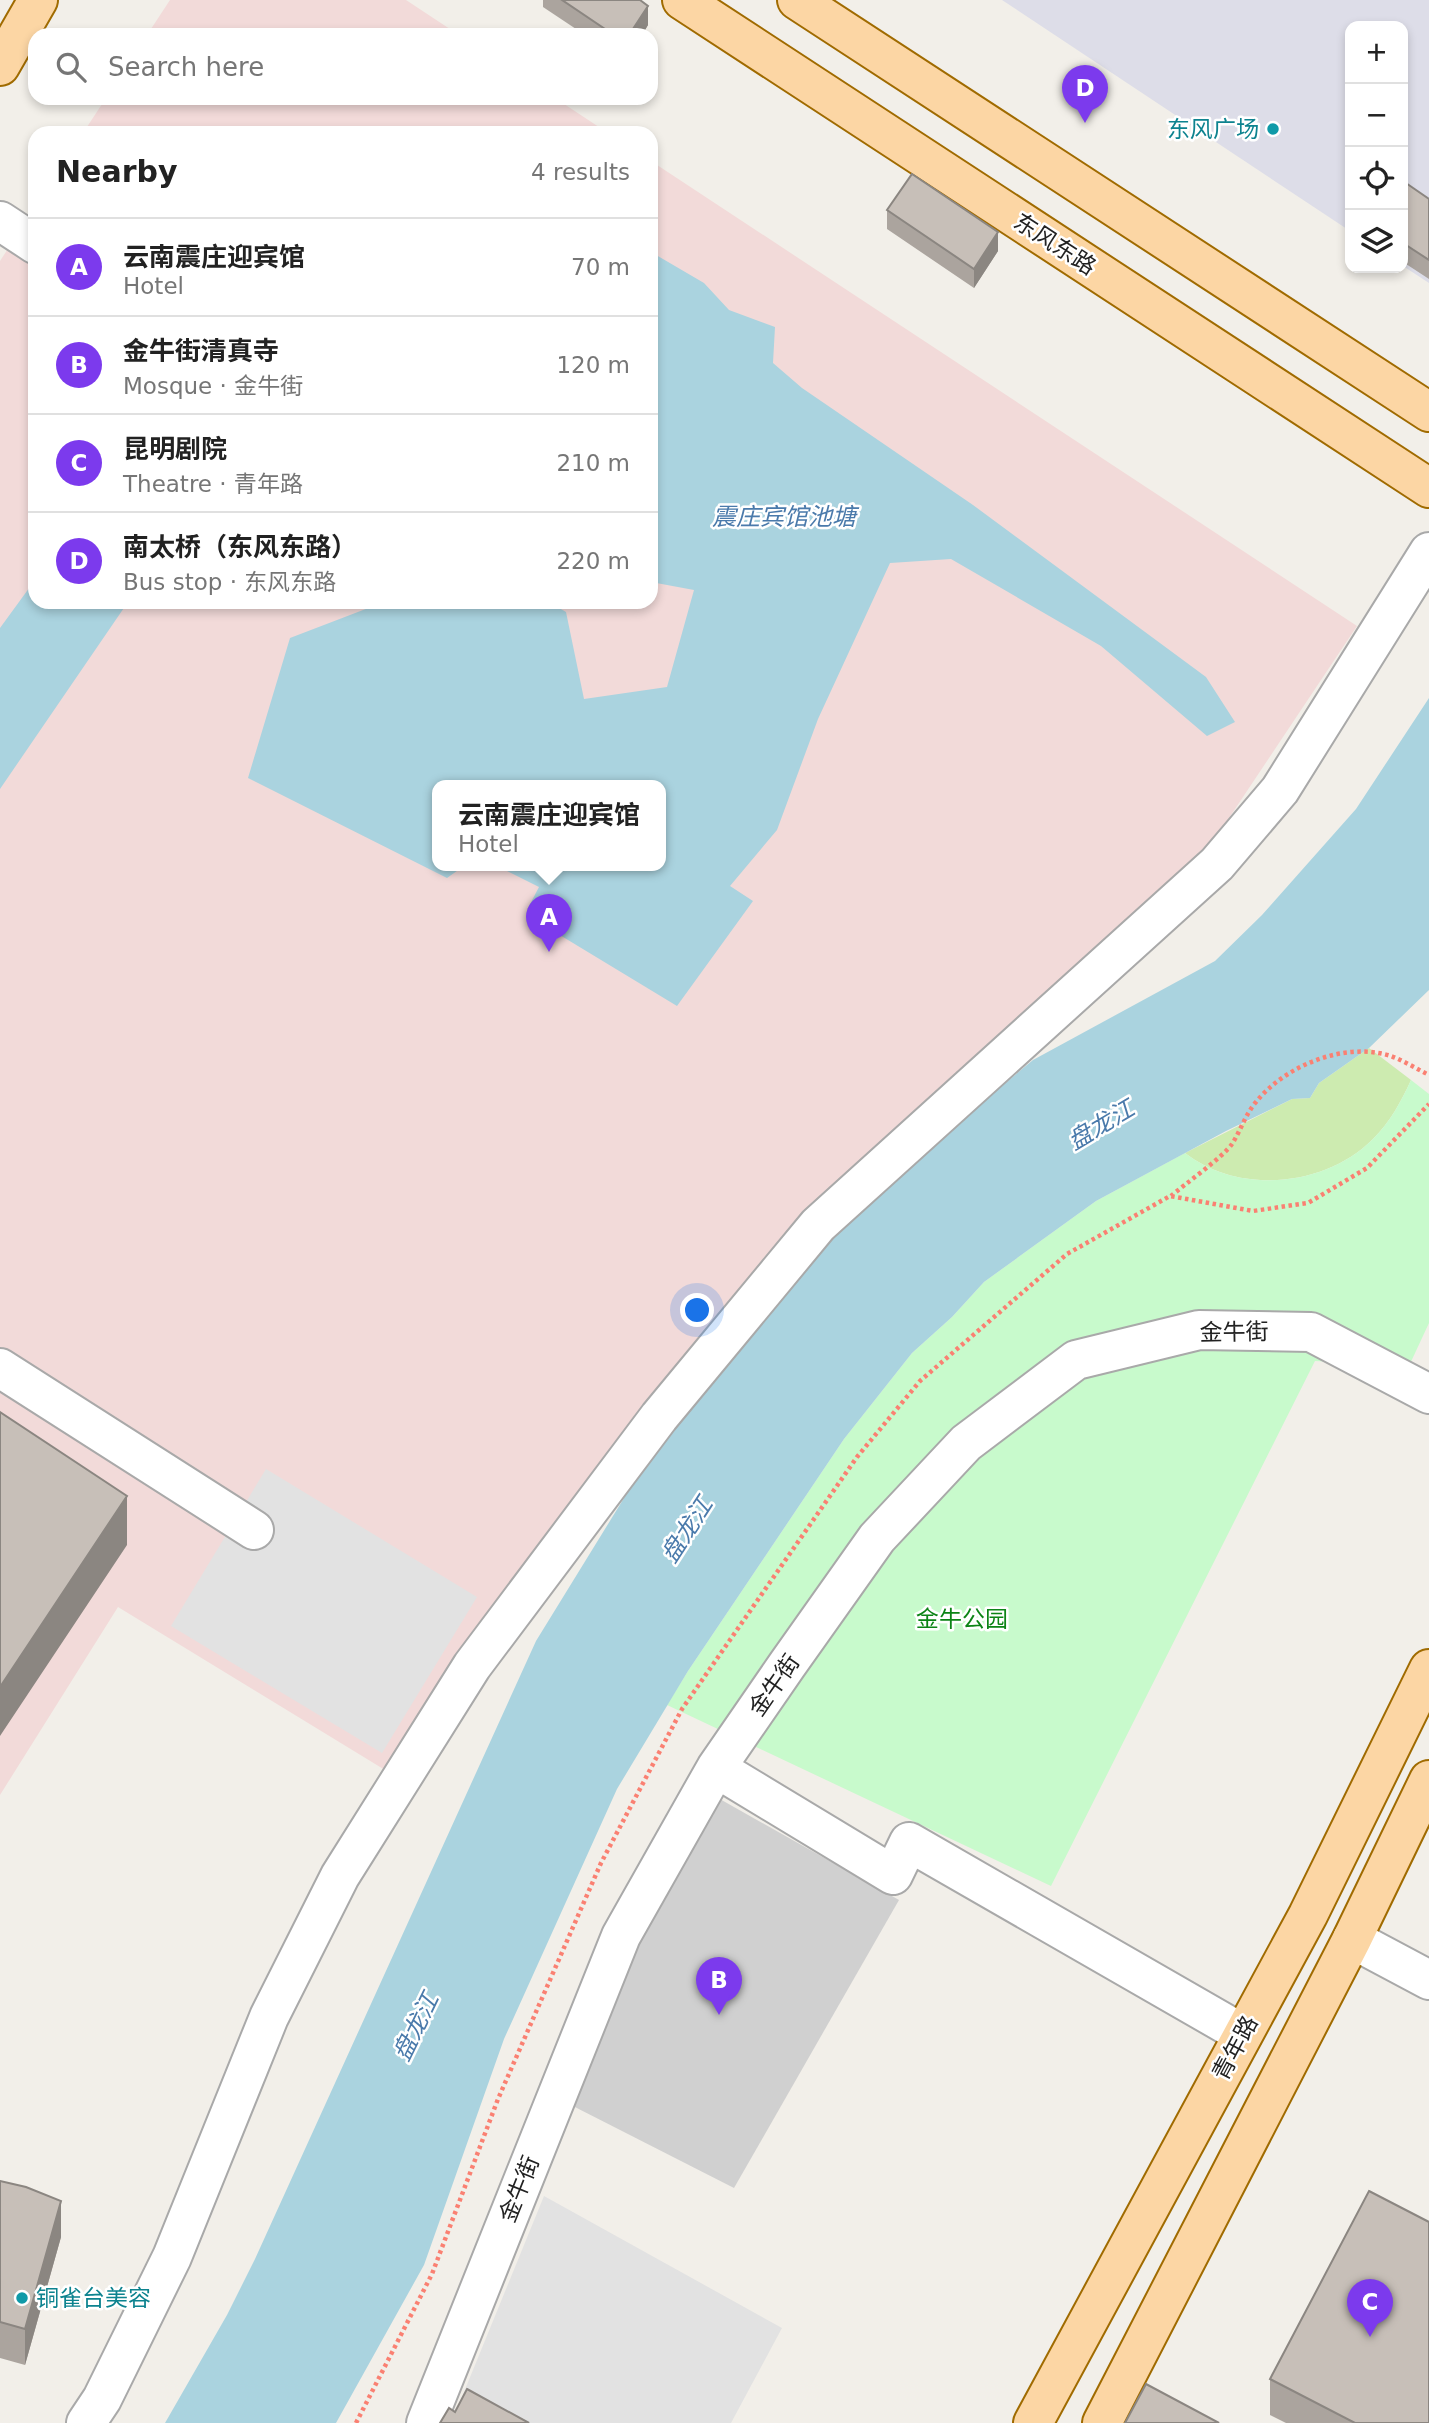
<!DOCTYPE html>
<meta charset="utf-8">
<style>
:root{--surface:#fff;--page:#f2f2f2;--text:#222;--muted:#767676;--line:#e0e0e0;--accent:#7c3aed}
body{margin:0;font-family:"DejaVu Sans","Noto Sans SC",sans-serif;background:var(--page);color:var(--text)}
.controls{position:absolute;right:21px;top:21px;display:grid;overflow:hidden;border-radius:14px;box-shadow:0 4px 10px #0003}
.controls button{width:63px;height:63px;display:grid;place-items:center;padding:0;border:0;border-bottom:2px solid var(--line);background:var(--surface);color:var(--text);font:35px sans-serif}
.you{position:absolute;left:698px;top:1311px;width:24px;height:24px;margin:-18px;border:5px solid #fff;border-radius:50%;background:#1a73e8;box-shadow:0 0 0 10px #1a73e833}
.badge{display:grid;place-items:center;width:46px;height:46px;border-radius:50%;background:var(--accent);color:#fff;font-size:23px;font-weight:700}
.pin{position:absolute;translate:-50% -58px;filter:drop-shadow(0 2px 4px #0008)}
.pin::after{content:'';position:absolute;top:37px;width:24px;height:21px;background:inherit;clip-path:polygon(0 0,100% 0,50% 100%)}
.popup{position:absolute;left:432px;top:780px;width:234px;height:91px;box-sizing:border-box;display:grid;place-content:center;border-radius:14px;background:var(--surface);filter:drop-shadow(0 2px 5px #0005);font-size:23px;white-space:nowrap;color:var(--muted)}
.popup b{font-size:26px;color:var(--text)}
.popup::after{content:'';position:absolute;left:50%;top:100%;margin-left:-14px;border:14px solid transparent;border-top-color:var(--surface)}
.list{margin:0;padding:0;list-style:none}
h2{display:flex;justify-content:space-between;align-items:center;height:91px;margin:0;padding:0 28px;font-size:30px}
h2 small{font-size:23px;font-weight:400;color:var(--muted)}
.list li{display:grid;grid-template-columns:46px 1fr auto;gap:21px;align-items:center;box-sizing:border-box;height:98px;padding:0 28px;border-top:2px solid var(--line)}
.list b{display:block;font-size:26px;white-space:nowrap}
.list p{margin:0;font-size:23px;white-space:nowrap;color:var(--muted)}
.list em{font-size:23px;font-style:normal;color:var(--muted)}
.icon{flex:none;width:38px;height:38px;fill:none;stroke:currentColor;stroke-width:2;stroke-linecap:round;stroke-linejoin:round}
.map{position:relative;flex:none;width:1429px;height:2423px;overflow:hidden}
.search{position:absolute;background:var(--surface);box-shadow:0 4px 10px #0003;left:28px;top:28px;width:630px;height:77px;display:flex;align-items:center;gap:18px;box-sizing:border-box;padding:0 24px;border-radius:21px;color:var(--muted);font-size:26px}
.panel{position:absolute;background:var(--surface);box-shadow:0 4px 10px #0003;left:28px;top:126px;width:630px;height:483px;border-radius:21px}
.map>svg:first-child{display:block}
.commercial{fill:#f2dad9;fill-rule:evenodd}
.religious{fill:#d0d0d0}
.grass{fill:#cdebb0}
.park{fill:#c8facc}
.parking{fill:#e2e2e2}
.plaza{fill:#dddde8}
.water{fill:#aad3df}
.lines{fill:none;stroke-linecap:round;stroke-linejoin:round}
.minor-casing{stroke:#a9a9a9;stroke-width:42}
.major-casing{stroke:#a06b00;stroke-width:42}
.path{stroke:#fa8072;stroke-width:4.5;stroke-dasharray:3.5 3.5;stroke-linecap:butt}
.minor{stroke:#fff;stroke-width:38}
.major{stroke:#fcd6a4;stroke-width:38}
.wall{fill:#aba49e}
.shaded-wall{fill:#8b8681}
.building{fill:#c7bfb8;stroke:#8b8681;stroke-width:2}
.culture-dot{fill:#0f9aa8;stroke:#fff;stroke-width:2.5}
.labels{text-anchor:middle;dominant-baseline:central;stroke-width:5;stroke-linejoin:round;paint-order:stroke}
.culture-label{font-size:23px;fill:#0d838f;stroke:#fff;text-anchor:end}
.street-label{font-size:23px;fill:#222;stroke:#fff}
.park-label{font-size:23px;fill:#0c8416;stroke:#fff}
.water-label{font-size:24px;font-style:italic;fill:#4a7aab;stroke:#fff}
</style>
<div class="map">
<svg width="1429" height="2423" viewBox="0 0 1429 2423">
<rect width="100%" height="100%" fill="#f2efe9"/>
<path class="commercial" d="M170,0H406L459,35H147Z
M106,98H555L608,133H83Z
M651,161L1357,626L1205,854L774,1257L616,1441L510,1595L385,1770L118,1607L0,1795V261L35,207V602H651ZM437,786H661V866H437Z"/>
<path class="religious" d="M711,1794L899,1900L734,2188L567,2103L641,1927Z"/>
<path class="grass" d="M1369,1048L1411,1080C1401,1102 1390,1122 1373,1139C1325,1187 1239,1195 1185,1153L1292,1099L1310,1098L1319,1083Z"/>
<path class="park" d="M1411,1080L1429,1094V1323L1409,1366L1315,1361L1051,1886L667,1705L688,1671L844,1439L912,1353L952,1317L984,1282L1096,1201L1185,1153C1239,1195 1325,1187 1373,1139C1390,1122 1401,1102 1411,1080Z"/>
<path class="parking" d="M266,1469L477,1597L382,1753L171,1626Z
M544,2196L782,2328L731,2423H471L455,2414Z"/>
<path class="plaza" d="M1002,0H1429V283L1403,266V26H1350V231Z"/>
<path class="water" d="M651,252L704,283L729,310L775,327L773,363L802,388L973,505L1206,677L1235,722L1207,736L1101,646L951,559L890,563L818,719L777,830L730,886L753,901L677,1006L535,920L528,908L539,887L497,866H661V786H437V866H464L447,878L248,778L290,638L384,602H549L566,612L584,699L667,687L694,590L651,582Z
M35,580V602H128L0,789V628Z
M1429,698V990L1369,1048L1319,1083L1310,1098L1292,1099L1226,1131L1096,1201L984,1282L952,1317L912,1353L844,1439L688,1671L617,1789L504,2039L424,2265L336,2423H165L227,2315L255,2259L536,1641L645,1464L829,1229L1033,1060L1215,961L1262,915L1356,809Z"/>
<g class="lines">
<g class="minor-casing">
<path id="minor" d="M0,221L35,244
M0,1368L254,1530
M716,1768L893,1875L909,1842L1243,2034
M1352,1939L1429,1980
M86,2423L102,2399L172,2257L269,2017L340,1876L472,1666L659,1417L818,1225L1217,864L1280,790L1429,552
M426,2423L621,1936L716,1768L787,1665L877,1538L966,1443L1076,1360L1199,1330L1311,1332L1429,1394"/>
</g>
<g class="major-casing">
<path id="major" d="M682,0L1429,488
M797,0L1429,412
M0,66L38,0
M1033,2423L1308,1915L1429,1669
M1102,2423L1352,1939L1429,1780"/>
</g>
<path class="path" d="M1171,1196C1185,1184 1223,1157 1232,1144C1241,1130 1245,1115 1256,1102C1285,1066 1344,1041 1391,1056C1404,1061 1417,1069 1429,1075
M356,2423L432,2274L498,2099L601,1863L682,1709L857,1457L920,1381L1067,1254L1170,1196L1253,1211L1308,1203L1367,1168L1429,1104"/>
<use href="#minor" class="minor"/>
<use href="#major" class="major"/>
</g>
<path class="wall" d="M543,0H640L648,25L642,35H585L543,7Z
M1403,181L1429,199V279L1403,262Z
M887,210L998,251L974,288L887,229Z
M0,2181L61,2237L25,2365L0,2358Z
M1270,2379L1429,2423H1286L1270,2415Z"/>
<path class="shaded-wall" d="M648,6V25L642,35H629Z
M998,232V251L974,288V269Z
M127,1496V1545L0,1736V1687Z
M61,2201V2237L25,2365V2329Z"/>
<path class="building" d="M562,0H640L648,6L629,35H614Z
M912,174L998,232L974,269L887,210Z
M1403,181L1429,199V260L1403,243Z
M0,1412L127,1496L0,1687Z
M0,2181L26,2187L61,2201L25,2329L0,2322Z
M1369,2191L1429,2222V2423H1355L1270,2379Z
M1146,2384L1219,2423H1125Z
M467,2389L529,2423H440L449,2408L455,2412Z"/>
<g class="culture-dot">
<circle cx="1273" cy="129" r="7"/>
<circle cx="22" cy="2298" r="7"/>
</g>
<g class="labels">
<g class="culture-label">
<text x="1259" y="129">东风广场</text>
<text x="36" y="2298" text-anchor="start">铜雀台美容</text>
</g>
<g class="street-label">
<text transform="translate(1055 244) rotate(33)">东风东路</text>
<text transform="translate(1234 1332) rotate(-1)">金牛街</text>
<text transform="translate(774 1685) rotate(-55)">金牛街</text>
<text transform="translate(1235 2048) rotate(-62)">青年路</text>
<text transform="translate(519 2189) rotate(-68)">金牛街</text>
</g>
<g class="park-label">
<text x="962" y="1619">金牛公园</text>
</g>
<g class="water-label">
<text x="784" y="517">震庄宾馆池塘</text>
<text transform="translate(1101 1125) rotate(-31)">盘龙江</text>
<text transform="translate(687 1530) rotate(-57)">盘龙江</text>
<text transform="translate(416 2027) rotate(-64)">盘龙江</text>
</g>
</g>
</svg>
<div class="controls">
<button>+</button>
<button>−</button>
<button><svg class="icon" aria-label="locate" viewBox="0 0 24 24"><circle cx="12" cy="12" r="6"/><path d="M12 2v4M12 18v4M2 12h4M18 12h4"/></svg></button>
<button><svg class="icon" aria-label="layers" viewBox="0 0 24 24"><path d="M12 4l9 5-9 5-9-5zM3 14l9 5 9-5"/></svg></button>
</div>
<div class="you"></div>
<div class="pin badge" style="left:549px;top:952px">A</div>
<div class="popup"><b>云南震庄迎宾馆</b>Hotel</div>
<div class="pin badge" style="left:719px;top:2015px">B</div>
<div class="pin badge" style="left:1370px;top:2337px">C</div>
<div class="pin badge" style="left:1085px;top:123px">D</div>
<div class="search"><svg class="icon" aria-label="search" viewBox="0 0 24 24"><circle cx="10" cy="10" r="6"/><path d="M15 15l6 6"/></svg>Search here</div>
<section class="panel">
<h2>Nearby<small>4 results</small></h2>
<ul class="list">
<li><span class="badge">A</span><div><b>云南震庄迎宾馆</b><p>Hotel</p></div><em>70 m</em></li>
<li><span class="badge">B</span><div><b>金牛街清真寺</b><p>Mosque · 金牛街</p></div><em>120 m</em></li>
<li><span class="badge">C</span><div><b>昆明剧院</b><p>Theatre · 青年路</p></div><em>210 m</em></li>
<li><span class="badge">D</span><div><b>南太桥（东风东路）</b><p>Bus stop · 东风东路</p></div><em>220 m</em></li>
</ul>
</section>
</div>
